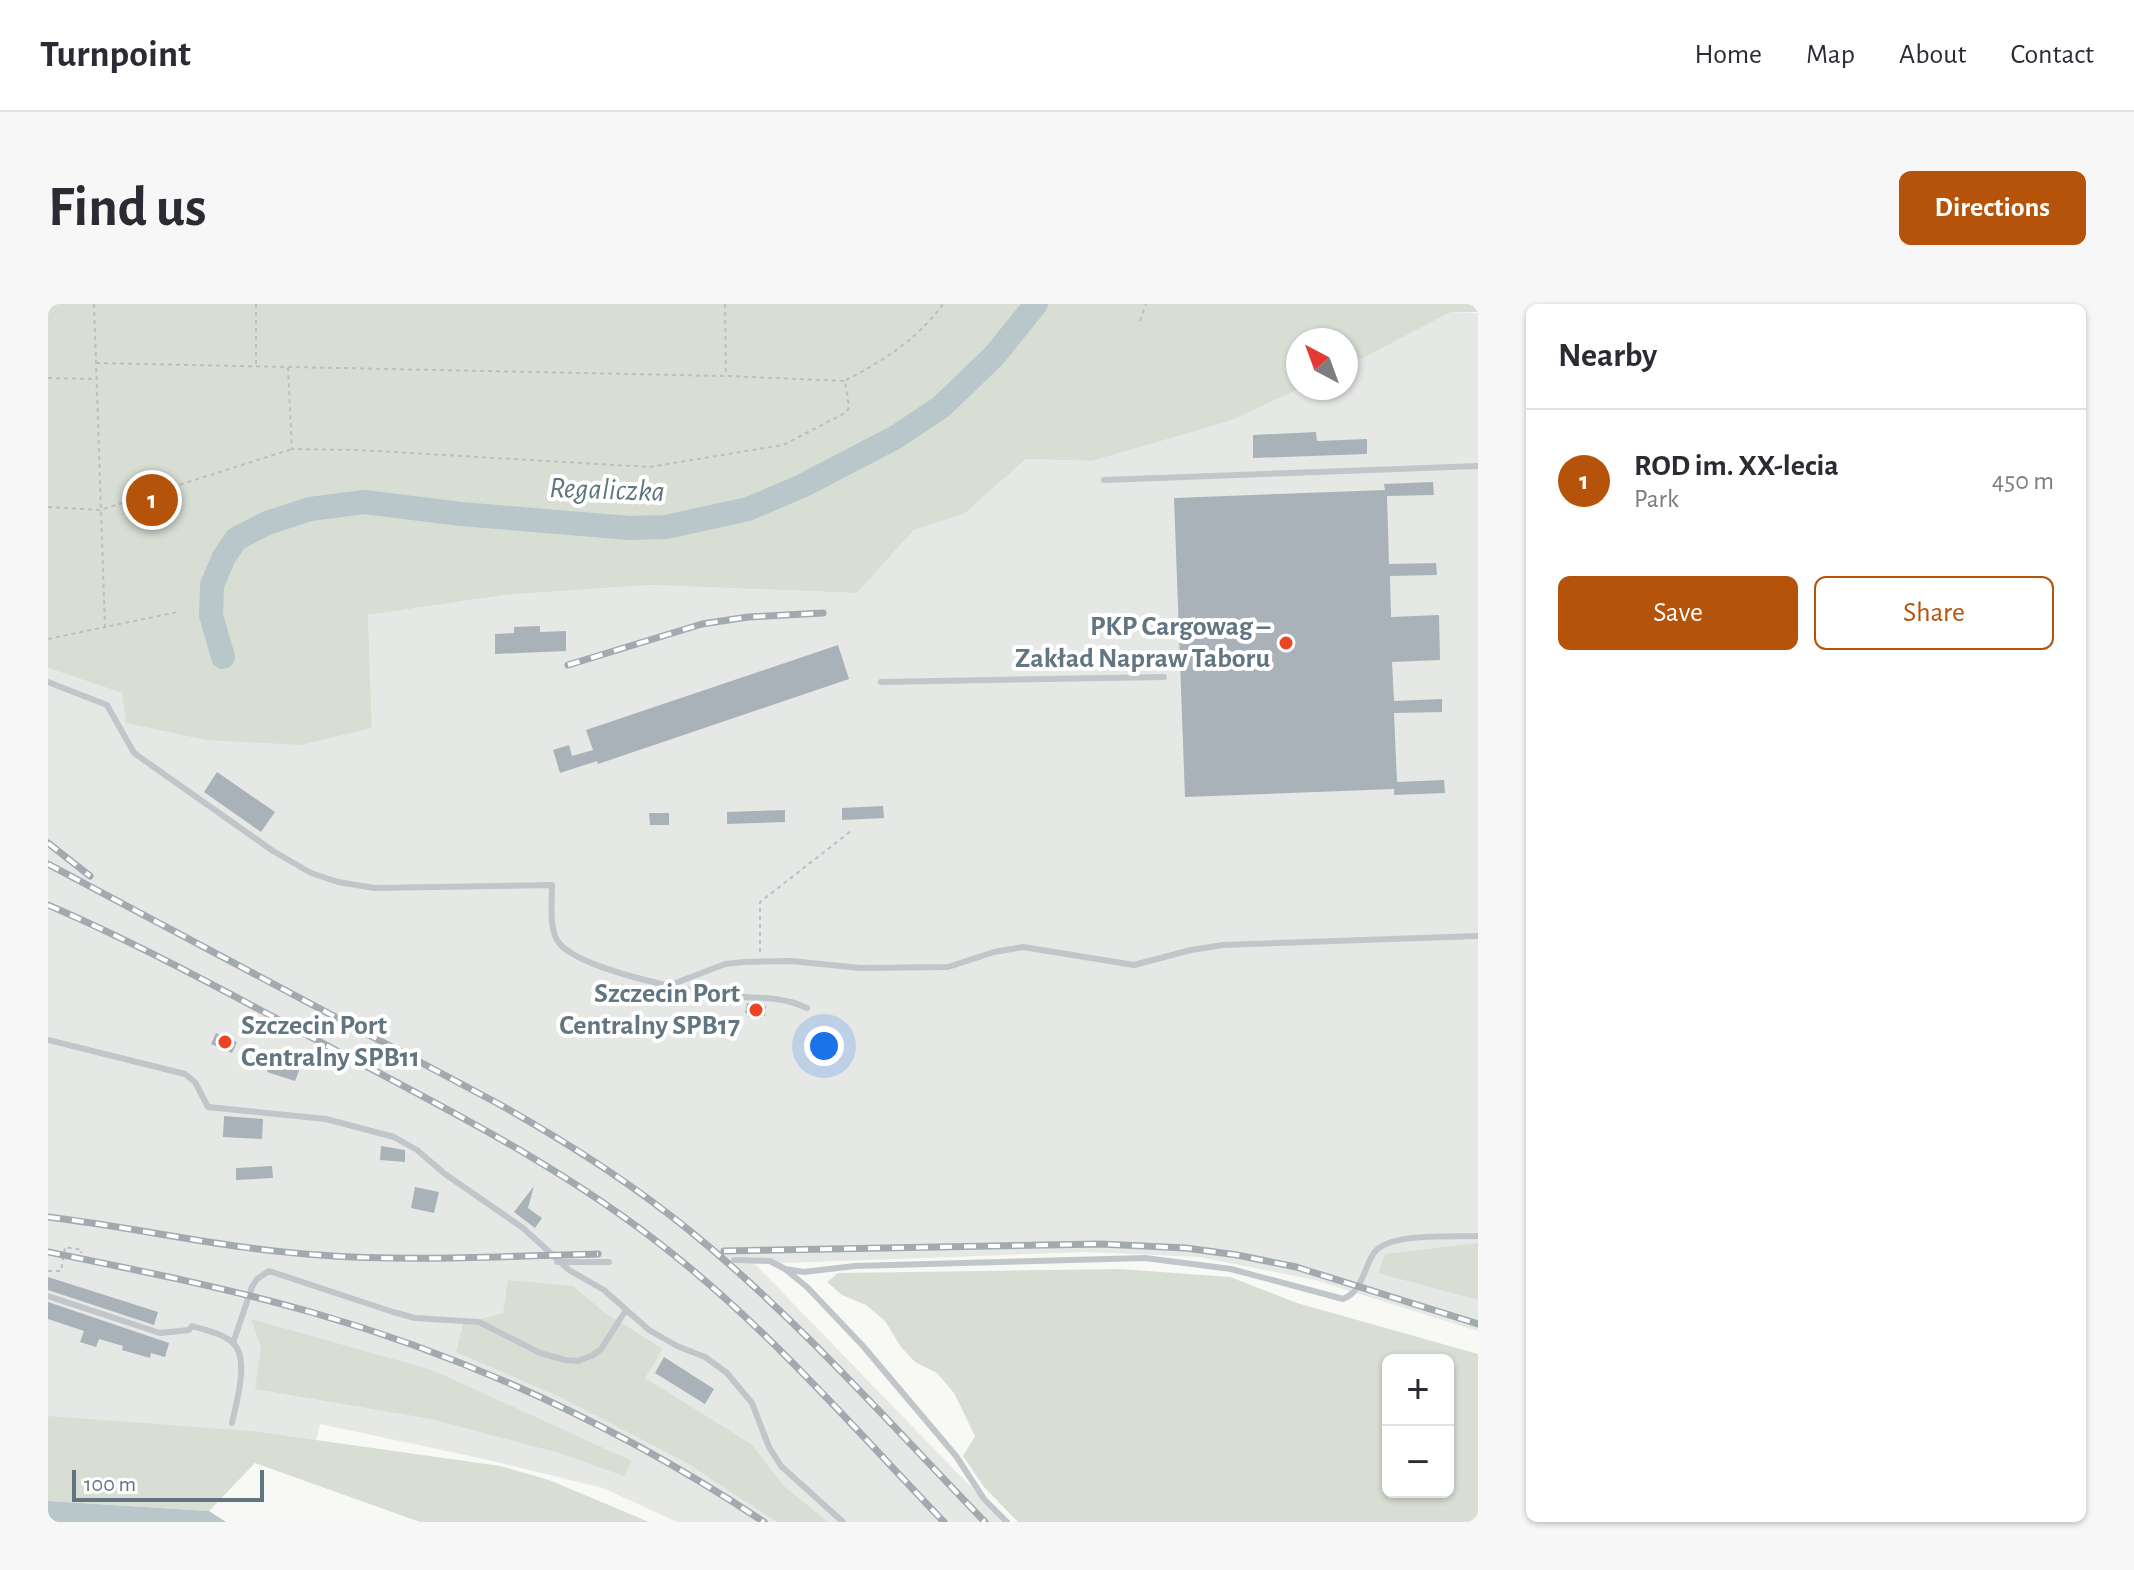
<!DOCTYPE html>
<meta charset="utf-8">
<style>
:root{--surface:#fff;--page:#f7f7f7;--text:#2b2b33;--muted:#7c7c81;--line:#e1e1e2;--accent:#b45309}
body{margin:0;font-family:"Alegreya Sans",sans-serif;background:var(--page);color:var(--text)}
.controls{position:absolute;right:24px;bottom:24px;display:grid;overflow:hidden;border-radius:12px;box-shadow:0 2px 6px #0004}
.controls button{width:72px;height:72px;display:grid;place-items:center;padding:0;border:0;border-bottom:2px solid var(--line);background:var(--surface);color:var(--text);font:40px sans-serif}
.compass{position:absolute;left:1238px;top:24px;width:72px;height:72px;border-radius:50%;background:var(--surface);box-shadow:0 2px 6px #0004;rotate:319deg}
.scale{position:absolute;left:24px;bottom:20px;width:192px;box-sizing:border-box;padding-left:8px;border:4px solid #627682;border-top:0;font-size:22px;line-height:28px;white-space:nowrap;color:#627682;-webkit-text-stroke:6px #fff;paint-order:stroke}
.you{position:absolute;left:776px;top:742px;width:28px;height:28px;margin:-20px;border:6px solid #fff;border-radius:50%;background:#1a73e8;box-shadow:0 0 0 12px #1a73e833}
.badge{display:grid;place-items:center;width:52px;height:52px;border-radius:50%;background:var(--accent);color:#fff;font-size:26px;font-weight:700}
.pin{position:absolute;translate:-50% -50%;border:4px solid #fff;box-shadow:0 2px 8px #0006}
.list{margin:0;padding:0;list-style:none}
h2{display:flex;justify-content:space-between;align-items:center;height:104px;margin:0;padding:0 32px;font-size:34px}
h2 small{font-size:26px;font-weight:400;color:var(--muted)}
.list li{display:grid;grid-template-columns:52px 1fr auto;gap:24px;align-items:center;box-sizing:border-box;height:144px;padding:0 32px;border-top:2px solid var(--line)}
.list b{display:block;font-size:30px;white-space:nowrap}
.list p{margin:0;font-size:26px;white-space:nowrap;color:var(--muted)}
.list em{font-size:26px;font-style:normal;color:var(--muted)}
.actions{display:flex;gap:16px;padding:24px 32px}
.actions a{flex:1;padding:18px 0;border:2px solid var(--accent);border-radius:12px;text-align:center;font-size:28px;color:var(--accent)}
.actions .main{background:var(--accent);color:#fff}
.map{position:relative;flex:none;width:1430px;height:1218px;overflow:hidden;border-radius:12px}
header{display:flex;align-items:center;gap:48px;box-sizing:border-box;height:112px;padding:0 40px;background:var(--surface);border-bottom:2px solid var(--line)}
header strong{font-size:38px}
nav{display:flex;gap:44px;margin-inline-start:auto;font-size:28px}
.intro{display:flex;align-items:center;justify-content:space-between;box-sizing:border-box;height:192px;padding:0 48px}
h1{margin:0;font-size:56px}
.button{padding:20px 36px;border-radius:12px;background:var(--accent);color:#fff;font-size:28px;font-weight:700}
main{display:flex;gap:48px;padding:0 48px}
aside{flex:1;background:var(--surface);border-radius:12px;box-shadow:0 2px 6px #0004}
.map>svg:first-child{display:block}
.built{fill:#e6e8e6}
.green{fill:#d8ded4;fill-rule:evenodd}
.water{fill:#b9c7cb}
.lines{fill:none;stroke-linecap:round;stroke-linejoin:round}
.river{stroke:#b9c7cb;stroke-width:24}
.building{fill:#a8b2b8}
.path{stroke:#bbbfc1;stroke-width:2;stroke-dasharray:4 4;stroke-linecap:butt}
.service{stroke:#c1c6ca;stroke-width:6}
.rail-casing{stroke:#a2aab0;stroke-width:7}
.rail{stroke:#fff;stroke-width:4;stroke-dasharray:12;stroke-linecap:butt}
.poi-dot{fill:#eb4422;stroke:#fff;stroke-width:3}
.labels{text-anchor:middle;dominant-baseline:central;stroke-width:8;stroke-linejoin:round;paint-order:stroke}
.poi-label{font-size:28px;font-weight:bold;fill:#627682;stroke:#fff;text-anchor:end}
.water-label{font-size:30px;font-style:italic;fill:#5d767c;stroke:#fff}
</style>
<header>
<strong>Turnpoint</strong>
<nav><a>Home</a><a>Map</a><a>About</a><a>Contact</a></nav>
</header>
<div class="intro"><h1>Find us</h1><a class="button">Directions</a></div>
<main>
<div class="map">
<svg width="1430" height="1218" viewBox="0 0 1430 1218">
<rect width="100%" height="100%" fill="#f8f8f5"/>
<path class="built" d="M1403,8L1430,9V1027L1267,976L1151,953L1037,948L707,960L957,1218H629L555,1184L436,1155L272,1120L268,1137L204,1129L0,1113V364L74,389L324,424L320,311L457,291L603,281L809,289L866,226L916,210L978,155L1044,157L1182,117L1253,84H1298V63Z"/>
<path class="green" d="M0,0H1430V8H1403L1298,63V36H1250V84H1253L1182,117L1044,157L978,155L916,210L866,226L809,289L603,281L457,291L320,311L324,424L253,441L158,436L78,419L74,389L0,364Z
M1430,939V996L1330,969L1337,950Z
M1072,965L1182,973L1249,999L1430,1050V1218H970L936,1183L915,1152L927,1132L906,1089L889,1069L867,1058L853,1043L837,1017L818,1001L794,991L779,978L790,969ZM1340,1056H1400V1188H1340Z
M460,976L525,982L556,1008L615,1045L597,1074L703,1140L736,1182L780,1218H729L639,1159L512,1093L408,1048L415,1020L455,1009Z
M203,1015L384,1066L584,1157L576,1172L511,1149L383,1115L207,1085L213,1043Z
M0,1112L204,1127L452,1162L501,1176L601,1218H372L207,1159L161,1207L0,1197Z"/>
<path class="water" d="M0,1197L161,1207L178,1218H0Z"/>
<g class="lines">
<path class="river" d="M175,353L163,311L164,281L176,253L188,235L219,219L262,205L316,198L413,210L582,224L618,223L700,205L754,182L848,133L893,103L946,52L988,0"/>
</g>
<path class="building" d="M1268,128L1269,137L1319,135V150L1205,154V131Z
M1385,178L1386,191L1339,192L1341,260L1388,259L1389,271L1342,272L1343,313L1391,311L1392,356L1344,358L1346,397L1394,395V408L1346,409L1348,456L1349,478L1396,476L1397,489L1346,491V485L1137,493L1126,194L1337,186L1336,180Z
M492,322V328L518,327V347L447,350V330L466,329V323Z
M790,341L801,375L550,460L549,457L512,469L505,446L521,441L524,452L545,446L538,426Z
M169,468L227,508L213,528L156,488Z
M835,502L836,514L794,516V504Z
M737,506V518L679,520V508Z
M601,509H621V521H602Z
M699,699L718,702L717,712H713V715L700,713L701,710L697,709Z
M168,729L189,738L184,749L163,740Z
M226,749L254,759L247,777L219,768Z
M176,812L215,815L214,835L175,833Z
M333,842L357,846V858L332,856Z
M224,862L225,874L188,876V864Z
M486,882L480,904L494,914L487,924L466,908Z
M367,883L391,888L386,909L363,904Z
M0,973L110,1008L106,1021L0,986Z
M0,998L121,1039L117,1053L103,1049L102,1054L74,1046L75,1042L51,1035L48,1043L32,1038L36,1027L0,1015Z
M616,1053L666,1085L657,1100L607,1069Z"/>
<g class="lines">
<path class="path" d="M46,0L57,323L130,308
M208,0V62
M677,0L678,71
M1092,17L1098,0
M48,59L678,72L797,77L801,102L799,108L735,141L601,163L311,146L244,145L240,64
M0,74L47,75
M798,76C835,57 871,34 895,0
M0,203L52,206L244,145
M0,335L57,323
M712,648V598L803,527
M0,967H13L17,943L34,946L33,949"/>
<path class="service" d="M1056,176L1430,162
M0,378L59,401L86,449L225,547L263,569L290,578L326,584L504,581C504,598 501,621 509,636C525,665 647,689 681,692C710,695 731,691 759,704
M833,378L1116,373
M625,680L677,660L696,658L743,657L812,664L900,663L946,648L975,643L1086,661L1143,646L1175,641L1430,632
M0,736L137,770L147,778L160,803L278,815L346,833L369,846L397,870L475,924L521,966L556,986L601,1026L629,1042L657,1053L679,1069L704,1099L721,1143L733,1162L795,1218
M686,956L722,957L737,965L759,983L815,1042L908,1152L936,1195L959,1218
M509,958H561
M737,965L756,968L807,962L1097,954L1183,965L1295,995C1315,987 1315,965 1326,949C1340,928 1406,933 1430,932
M0,992L112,1029L141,1026L144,1022C157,1026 174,1029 185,1039C202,1054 188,1100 184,1119
M185,1039L204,983L209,975L221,967L345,1008L367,1014L431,1018L492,1049L517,1056L530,1057L545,1051L553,1045L578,1006"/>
<g class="rail-casing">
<path id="rail" d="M520,361L654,320L700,313L775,309
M0,539L42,572
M0,560L449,799C517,837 582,878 642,927C749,1014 841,1119 937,1218
M0,601C100,644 195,697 291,748C407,809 523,868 626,951C725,1030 809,1127 896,1218
M0,913C91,924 179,945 271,951C363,958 457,952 550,950
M676,947L1053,940L1138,944L1189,951L1248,963L1430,1020
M0,948C89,966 179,984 266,1009C426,1055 577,1126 716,1218"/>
</g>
<use href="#rail" class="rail"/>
</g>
<g class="poi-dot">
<circle cx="1238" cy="339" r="8"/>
<circle cx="708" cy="706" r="8"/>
<circle cx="177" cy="738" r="8"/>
</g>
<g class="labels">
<g class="poi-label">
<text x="1222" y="323">PKP Cargowag –<tspan x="1222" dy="32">Zakład Napraw Taboru</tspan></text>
<text x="692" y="690">Szczecin Port<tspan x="692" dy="32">Centralny SPB17</tspan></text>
<text x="193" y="722" text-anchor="start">Szczecin Port<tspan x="193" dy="32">Centralny SPB11</tspan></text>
</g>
<g class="water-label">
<text transform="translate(559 186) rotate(2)">Regaliczka</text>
</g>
</g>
</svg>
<div class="controls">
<button>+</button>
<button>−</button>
</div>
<svg class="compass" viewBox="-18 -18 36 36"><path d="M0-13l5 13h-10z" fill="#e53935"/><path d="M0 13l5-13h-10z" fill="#7c7c81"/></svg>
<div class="scale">100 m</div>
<div class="you"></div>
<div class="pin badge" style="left:104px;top:196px">1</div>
</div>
<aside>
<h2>Nearby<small></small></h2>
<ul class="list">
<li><span class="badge">1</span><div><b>ROD im. XX-lecia</b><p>Park</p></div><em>450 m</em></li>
</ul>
<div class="actions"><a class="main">Save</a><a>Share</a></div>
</aside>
</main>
